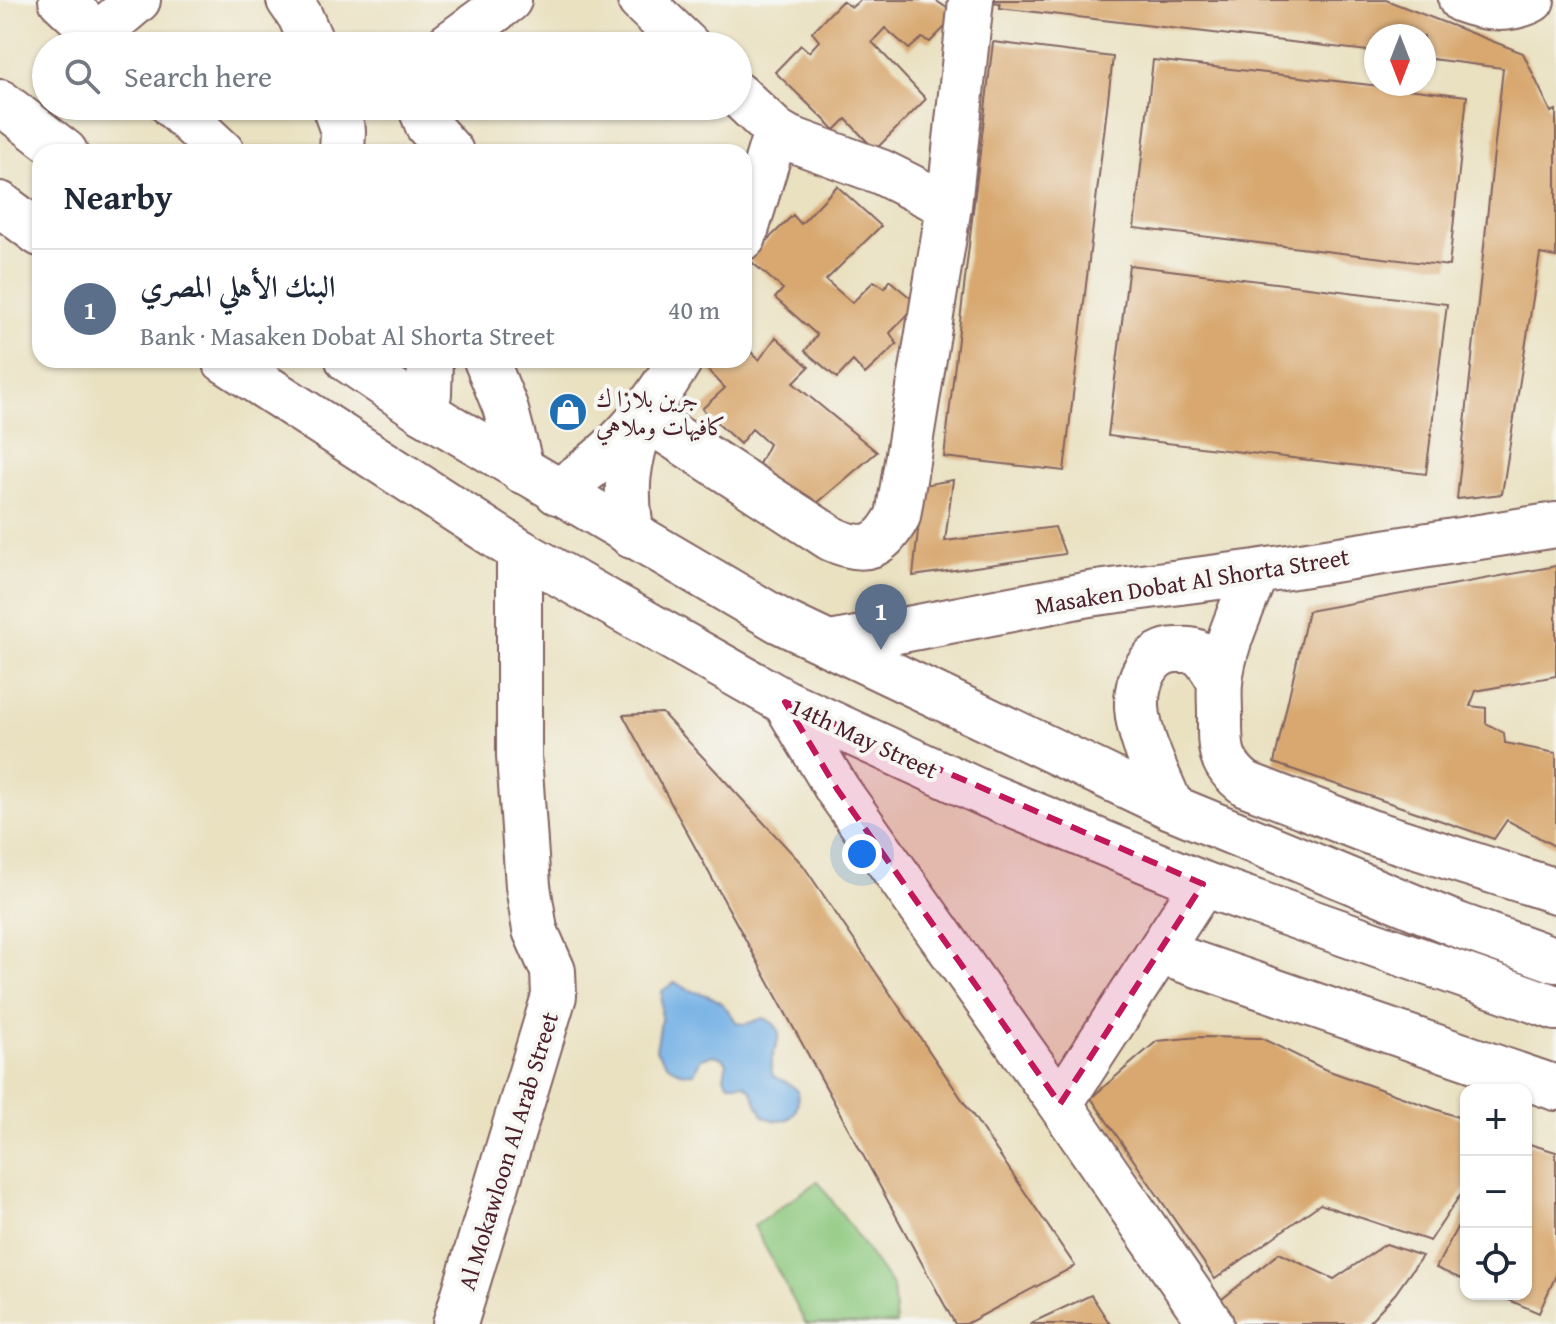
<!DOCTYPE html>
<meta charset="utf-8">
<style>
:root{--surface:#fff;--page:#f2f2f3;--text:#1f2937;--muted:#747a83;--line:#e0e1e3;--accent:#ea580c}
body{margin:0;font-family:"Gentium Book Plus",Amiri,serif;background:var(--page);color:var(--text)}
.controls{position:absolute;right:24px;bottom:24px;display:grid;overflow:hidden;border-radius:16px;box-shadow:0 2px 6px #0004}
.controls button{width:72px;height:72px;display:grid;place-items:center;padding:0;border:0;border-bottom:2px solid var(--line);background:var(--surface);color:var(--text);font:40px sans-serif}
.compass{position:absolute;left:1364px;top:24px;width:72px;height:72px;border-radius:50%;background:var(--surface);box-shadow:0 2px 6px #0004;rotate:180deg}
.you{position:absolute;left:862px;top:854px;width:28px;height:28px;margin:-20px;border:6px solid #fff;border-radius:50%;background:#1a73e8;box-shadow:0 0 0 12px #1a73e833}
.badge{display:grid;place-items:center;width:52px;height:52px;border-radius:50%;background:var(--accent);color:#fff;font-size:26px;font-weight:700}
.pin{position:absolute;translate:-50% -66px;filter:drop-shadow(0 2px 4px #0008)}
.pin::after{content:'';position:absolute;top:42px;width:28px;height:24px;background:inherit;clip-path:polygon(0 0,100% 0,50% 100%)}
.list{margin:0;padding:0;list-style:none}
h2{display:flex;justify-content:space-between;align-items:center;height:104px;margin:0;padding:0 32px;font-size:34px}
h2 small{font-size:26px;font-weight:400;color:var(--muted)}
.list li{display:grid;grid-template-columns:52px 1fr auto;gap:24px;align-items:center;box-sizing:border-box;height:120px;padding:0 32px;border-top:2px solid var(--line)}
.list b{display:block;font-size:30px;white-space:nowrap}
.list p{margin:0;font-size:26px;white-space:nowrap;color:var(--muted)}
.list em{font-size:26px;font-style:normal;color:var(--muted)}
.icon{flex:none;width:44px;height:44px;fill:none;stroke:currentColor;stroke-width:2;stroke-linecap:round;stroke-linejoin:round}
.map{position:relative;flex:none;width:1556px;height:1324px;overflow:hidden}
.search{position:absolute;background:var(--surface);box-shadow:0 2px 6px #0004;left:32px;top:32px;width:720px;height:88px;display:flex;align-items:center;gap:20px;box-sizing:border-box;padding:0 28px;border-radius:44px;color:var(--muted);font-size:30px}
.panel{position:absolute;background:var(--surface);box-shadow:0 2px 6px #0004;left:32px;top:144px;width:720px;height:224px;border-radius:24px}
.map>svg:first-child{display:block}
.green{fill:#8cc87d;stroke:#6b7454;stroke-width:2}
.water{fill:#73b0e5;stroke:#5e6888;stroke-width:2}
.building{fill:#d8a86f}
.lines{fill:none;stroke-linecap:round;stroke-linejoin:round}
.minor-casing{stroke:#826360;stroke-width:48}
.major-casing{stroke:#826360;stroke-width:48}
.minor{stroke:#fff;stroke-width:44}
.major{stroke:#fff;stroke-width:44}
.marked{fill:#c2185b;fill-opacity:0.2;stroke:#c2185b;stroke-width:6;stroke-dasharray:16 10;stroke-linejoin:round}
.labels{text-anchor:middle;dominant-baseline:central;stroke-width:8;stroke-linejoin:round;paint-order:stroke}
.poi-label{font-size:24px;fill:#4a1f2b;stroke:#f6f6f2;text-anchor:start}
.street-label{font-size:24px;fill:#4a1f2b;stroke:#f6f6f2}
</style>
<div class="map">
<svg width="1556" height="1324" viewBox="0 0 1556 1324">
<rect width="100%" height="100%" fill="#f6f6f2"/>
<filter id="ink" filterUnits="userSpaceOnUse"><feTurbulence type="fractalNoise" baseFrequency=".0125" numOctaves="2"/><feDisplacementMap in="SourceGraphic" scale="16" xChannelSelector="R" yChannelSelector="G"/><feConvolveMatrix kernelMatrix="1 2 1 2 8 2 1 2 1" color-interpolation-filters="sRGB"/></filter>
<filter id="wash" filterUnits="userSpaceOnUse"><feTurbulence type="fractalNoise" baseFrequency=".006" numOctaves="4" result="noise"/><feDisplacementMap in="SourceGraphic" scale="32" xChannelSelector="R" yChannelSelector="G"/><feGaussianBlur stdDeviation="1.8" result="paint"/><feColorMatrix in="noise" values="0 0 0 0 0 0 0 0 0 0 0 0 0 0 0 0 0 1.4 0 .05"/><feComposite in="paint" operator="in"/></filter>
<g filter="url(#wash)">
<rect width="100%" height="100%" fill="#eae1c1"/>
<path class="green" d="M818,1181L893,1287L896,1324H806L754,1226Z"/>
<path class="water" d="M675,982C705,1002 713,985 737,1023L746,1024L763,1018C797,1031 764,1050 773,1076L787,1082L797,1090C801,1115 788,1128 763,1116L751,1090L744,1084H729L724,1077L727,1062C718,1054 713,1054 701,1058L694,1073C676,1075 665,1064 656,1050L661,1021L662,991Z"/>
<g id="blocks">
<path class="building" d="M860,0H935L957,15L930,42L922,38L909,49L885,28L872,42L926,99L875,150L846,119L835,130L775,72L801,45L809,52L819,41L812,32L842,1L852,7Z
M992,0H1386L1523,53L1551,112L1556,110V257L1540,254L1502,494L1457,499L1503,68L1424,58V36H1376V52L1000,8V3L992,2Z
M993,42L1113,57L1064,471L944,457Z
M1153,60L1467,96L1449,266L1134,228Z
M837,186L881,226L826,280L852,303L874,281L885,288L889,280L918,304L890,333L897,344L865,374L853,361L837,378L805,351L817,335L775,298L783,289L748,259L793,215L801,224Z
M1129,265L1447,304L1426,474L1108,436Z
M776,337L809,367L793,383L877,452L802,516L754,474L769,444L752,429L740,444L702,409L725,388L703,365L709,360H744V345L759,360Z
M953,480L945,541L1055,527L1065,554L913,576L923,485Z
M1556,566V676L1476,691L1470,706L1486,708V723L1504,733L1505,743L1556,753V847L1507,820L1494,839L1274,763L1308,611Z
M662,713L803,865L1075,1266L966,1324H955L623,715Z
M1199,1037L1261,1038L1324,1069L1466,1120V1186L1430,1241L1320,1204L1215,1279L1091,1098L1157,1041Z
M1526,1143L1556,1152V1275L1539,1313L1495,1294H1526Z
M1466,1210V1281L1436,1268Z
M1386,1244L1422,1256L1395,1294L1367,1324H1232L1216,1304L1279,1253L1334,1279Z
M1091,1295L1110,1324H1029Z"/>
</g>
</g>
<g filter="url(#ink)">
<use href="#blocks" fill-opacity="0" stroke="#826360" stroke-width="2"/>
<g class="lines">
<g class="minor-casing">
<path id="minor" d="M61,0L110,46
M289,0L300,16L313,46
M640,0L688,46
M1461,0C1485,9 1508,12 1532,0
M98,34L138,0
M447,46L509,0
M738,95L776,131L788,138L881,172L949,206
M173,106L222,152
M334,106L343,131L342,152
M420,106L428,126L451,152
M744,237L776,131
M486,360L505,407L522,471
M423,411L429,394L430,360
M644,417L832,539C865,554 881,548 898,516L949,206L971,0
M557,492C616,451 644,420 680,360
M632,536C624,489 627,464 643,419
M1256,572C1243,607 1223,645 1220,683C1219,693 1220,704 1220,714C1220,747 1218,763 1246,784L1370,832L1556,891
M830,644L1089,594L1256,572L1556,525
M785,702L837,789L1060,1104L1211,1324
M1171,807C1159,776 1139,741 1137,707C1136,681 1149,648 1179,650C1186,650 1192,649 1197,652C1208,659 1213,671 1220,682
M1160,952L1556,1088
M1060,1104L1203,884
M455,1324L554,996L553,971L535,930L528,886L519,756V551"/>
</g>
<g class="major-casing">
<path id="major" d="M0,102L65,152
M0,204L40,234
M224,360L519,551L785,702L987,795L1203,884L1556,1008
M348,360L423,411L780,621L1171,807L1458,925L1556,960"/>
</g>
<use href="#minor" class="minor"/>
<use href="#major" class="major"/>
</g>
</g>
<path class="marked" d="M785,702L1203,884L1060,1104L837,789Z"/>
<defs>
<g id="shop-disc" transform="scale(2)"><circle r="9.5" fill="#1f6fb2" stroke="#f6f6f2"/><path d="M-5-2.5h2.3a2.7 3.5 0 0 1 5.4 0H5L5.5 6h-11ZM-1.5-2.5h3a1.5 2.3 0 0 0-3 0Z" fill="#fff"/></g>
</defs>
<g fill-rule="evenodd">
<use href="#shop-disc" x="568" y="412"/>
</g>
<g class="labels">
<g class="poi-label">
<text x="596" y="398">جرين بلازا ك<tspan x="596" dy="28">كافيهات وملاهي</tspan></text>
</g>
<g class="street-label">
<text transform="translate(1192 581) rotate(-9)">Masaken Dobat Al Shorta Street</text>
<text transform="translate(864 738) rotate(25)">14th May Street</text>
<text transform="translate(508 1151) rotate(-73)">Al Mokawloon Al Arab Street</text>
</g>
</g>
</svg>
<div class="controls">
<button>+</button>
<button>−</button>
<button><svg class="icon" aria-label="locate" viewBox="0 0 24 24"><circle cx="12" cy="12" r="6"/><path d="M12 2v4M12 18v4M2 12h4M18 12h4"/></svg></button>
</div>
<svg class="compass" viewBox="-18 -18 36 36"><path d="M0-13l5 13h-10z" fill="#e53935"/><path d="M0 13l5-13h-10z" fill="#747a83"/></svg>
<div class="you"></div>
<div class="pin badge" style="left:881px;top:650px;background:#5c6f8a">1</div>
<div class="search"><svg class="icon" aria-label="search" viewBox="0 0 24 24"><circle cx="10" cy="10" r="6"/><path d="M15 15l6 6"/></svg>Search here</div>
<section class="panel">
<h2>Nearby<small></small></h2>
<ul class="list">
<li><span class="badge" style="background:#5c6f8a">1</span><div><b>البنك الأهلي المصري</b><p>Bank · Masaken Dobat Al Shorta Street</p></div><em>40 m</em></li>
</ul>
</section>
</div>
